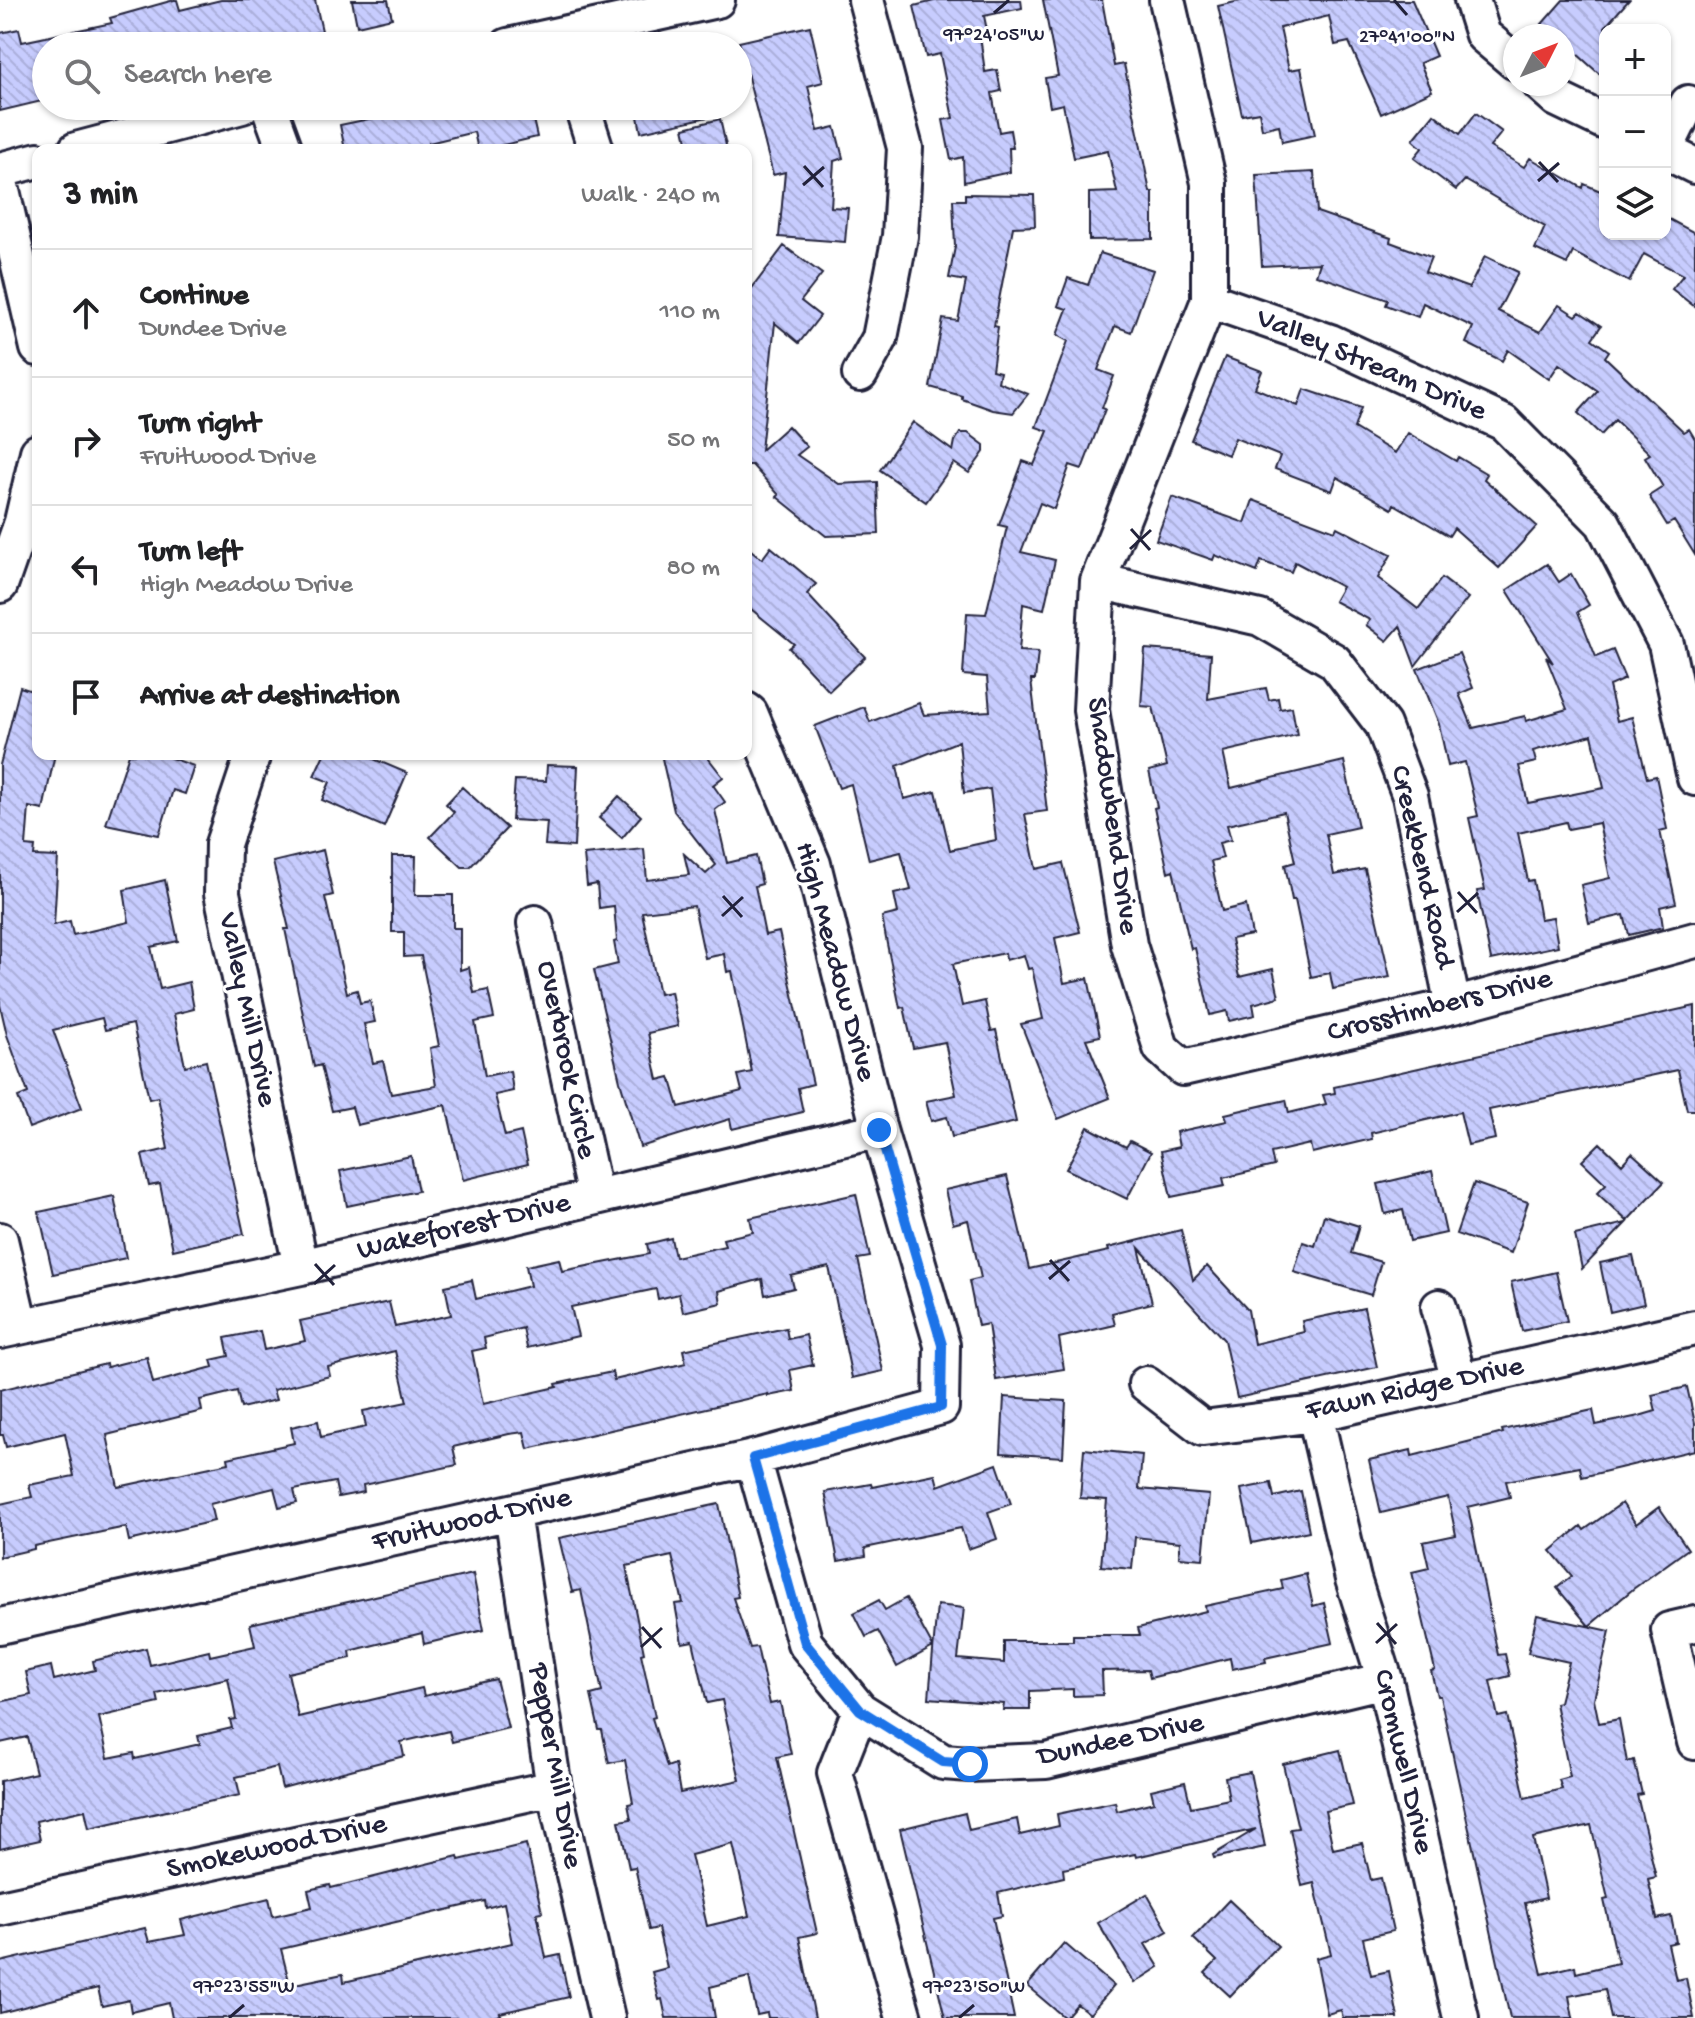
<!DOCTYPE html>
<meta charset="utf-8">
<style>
:root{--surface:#fff;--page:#f6f6f6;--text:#202124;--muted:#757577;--line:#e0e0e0}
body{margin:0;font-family:"Gochi Hand",sans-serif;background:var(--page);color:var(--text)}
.controls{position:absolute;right:24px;top:24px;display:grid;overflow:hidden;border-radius:16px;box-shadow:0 2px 6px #0004}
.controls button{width:72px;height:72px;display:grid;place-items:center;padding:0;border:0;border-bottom:2px solid var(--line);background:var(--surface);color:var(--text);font:40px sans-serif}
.compass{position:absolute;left:1503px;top:24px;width:72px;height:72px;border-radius:50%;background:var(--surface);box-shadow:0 2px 6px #0004;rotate:48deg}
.stop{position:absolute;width:24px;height:24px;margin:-18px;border:6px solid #1a73e8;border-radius:50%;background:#fff}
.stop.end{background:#1a73e8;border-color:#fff;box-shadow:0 2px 8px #0008}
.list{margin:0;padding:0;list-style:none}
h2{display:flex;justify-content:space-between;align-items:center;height:104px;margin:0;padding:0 32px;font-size:34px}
h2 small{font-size:26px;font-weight:400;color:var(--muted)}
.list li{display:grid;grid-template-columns:52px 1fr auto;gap:24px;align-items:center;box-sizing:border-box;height:128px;padding:0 32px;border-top:2px solid var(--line)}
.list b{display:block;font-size:30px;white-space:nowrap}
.list p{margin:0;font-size:26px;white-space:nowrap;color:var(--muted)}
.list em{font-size:26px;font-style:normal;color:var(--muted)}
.icon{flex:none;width:44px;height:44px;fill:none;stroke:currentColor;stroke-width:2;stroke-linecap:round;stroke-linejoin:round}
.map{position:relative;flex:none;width:1695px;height:2018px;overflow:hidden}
.search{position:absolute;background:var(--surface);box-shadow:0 2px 6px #0004;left:32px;top:32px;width:720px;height:88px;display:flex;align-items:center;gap:20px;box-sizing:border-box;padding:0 28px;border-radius:44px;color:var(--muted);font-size:30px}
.panel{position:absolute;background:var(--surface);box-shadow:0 2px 6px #0004;left:32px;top:144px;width:720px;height:616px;border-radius:16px}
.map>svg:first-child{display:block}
.building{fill:url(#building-back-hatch);stroke:#22223b;stroke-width:2;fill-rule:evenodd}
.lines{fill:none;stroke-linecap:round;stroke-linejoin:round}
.minor-casing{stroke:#22223b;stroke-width:40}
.minor{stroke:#fff;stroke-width:34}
.route{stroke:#1a73e8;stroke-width:10}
.ticks{fill:none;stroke:#22223b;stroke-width:3}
.labels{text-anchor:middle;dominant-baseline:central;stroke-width:6;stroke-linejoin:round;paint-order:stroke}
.street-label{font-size:30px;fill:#22223b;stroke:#fff}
.ticks-label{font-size:20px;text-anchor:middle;fill:#22223b;stroke:#fff;stroke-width:6;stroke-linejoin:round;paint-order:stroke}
</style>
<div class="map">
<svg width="1695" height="2018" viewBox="0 0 1695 2018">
<defs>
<pattern id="building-back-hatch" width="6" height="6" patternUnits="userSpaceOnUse" patternTransform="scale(2)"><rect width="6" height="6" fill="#c7ccfe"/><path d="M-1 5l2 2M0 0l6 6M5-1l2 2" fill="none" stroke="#abafdb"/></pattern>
</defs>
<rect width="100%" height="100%" fill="#fff"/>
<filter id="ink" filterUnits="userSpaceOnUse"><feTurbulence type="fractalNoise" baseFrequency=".0125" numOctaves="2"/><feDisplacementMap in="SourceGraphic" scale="16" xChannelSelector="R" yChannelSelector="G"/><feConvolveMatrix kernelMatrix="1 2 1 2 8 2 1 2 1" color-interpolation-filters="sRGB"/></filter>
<g filter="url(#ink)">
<path class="building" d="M174,0H177L180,10L221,0H315L322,31L259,46H46V100L0,111V33L19,29L22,42L112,23L110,18Z
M352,0H388L392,18L357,26Z
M938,0H1021L1022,8L984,16L988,35L980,36L985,72L997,70L1001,91L992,93L999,132L1010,130L1013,148H1009L1010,172L964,182L963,157L951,160L943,120L953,118L940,54L926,57L914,6Z
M1043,0H1102L1114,66L1124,64L1150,192H1153V239L1089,240V193L1117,192L1108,151L1074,158L1063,104L1050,107L1045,78L1058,76Z
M1244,0H1412L1436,56L1420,63L1432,91L1381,114L1349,42L1335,45L1329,16L1280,28L1289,70L1301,68L1315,135L1282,142L1279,125L1262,129L1259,112L1242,115L1218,6Z
M1563,0H1629L1605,27V79L1577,54L1563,71V36H1555L1542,24Z
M810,26L823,82L808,86L818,131L835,127L843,158L834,161L831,207L848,208L845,242L779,237L785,172L773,175L739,42Z
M431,106H530L537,137L482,150H478L474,132L429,143L430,147L415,150H345L340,125Z
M636,106H720L721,114L641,132Z
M1476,113L1502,132L1490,147L1524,167L1530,158L1583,188L1584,184L1605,193V234H1665V217L1695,233V307L1672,289L1683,275L1644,254L1629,282L1573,252L1567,264L1535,249L1545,227L1465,180L1456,190L1414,158L1422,148L1413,140L1434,114L1460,134Z
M720,119L727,150H689L684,128Z
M1314,172L1317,212L1391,238L1390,242L1431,257L1425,272L1469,288L1485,256L1518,272L1498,311L1540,332L1559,305L1576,316L1580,312L1601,326L1592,339L1609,351L1605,357L1684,432L1689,429L1695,439V555L1674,521L1667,525L1649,496L1663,487L1645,457L1650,454L1615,420L1601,435L1578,413L1598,391L1559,364L1549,379L1508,350L1502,361L1466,343L1473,327L1423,303L1418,317L1386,305L1388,300L1316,275L1320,263L1262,266L1256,175Z
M965,194L1034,195L1035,226L1013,227L994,326L998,327L992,370L1000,372L998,382L1028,394L1013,413L993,410L962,399V396L930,387L943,319L958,321L966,281L949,278L955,247L953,200H965Z
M784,246L822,274L801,301L820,316L799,343L775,323L761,450L788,426L807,447L797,455L839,484L877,482L879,534L826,536L777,497L779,495L752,465H746V296Z
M1100,253L1153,270L1131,332L1115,326L1098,370L1114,376L1102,408L1105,409L1082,469L1070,465L1054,509L1040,503L1021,552L1055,560L1044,609L1023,604L1019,651L1038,652L1035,680H1031L1047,811L1025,814L1036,869L1063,863L1080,932L1055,938L1064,983L1088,978L1100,1036L1086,1039L1110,1098L1058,1119L1021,1024L1043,1019L1032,968L1028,969L1024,955L1006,960L1005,953L953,964L962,1006L985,1001L991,1031L996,1030L1016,1122L952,1137L947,1117L931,1121L926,1101L956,1095L945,1042L913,1048L904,1007L900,1008L887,944L882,917L898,913L894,894L911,890L901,852L869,860L851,784L839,788L815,726L864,707L870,722L919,703L924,715L990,711L987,677L963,675L967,613L986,614L1007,527L999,525L1023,461L1034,465L1048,431L1036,427L1068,341L1057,335L1067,309L1058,306L1068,278L1088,285ZM959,741L964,793L990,789L996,840L950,850L936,791L904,799L897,766Z
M1225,357L1262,371L1255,388L1298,406L1304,389L1361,408L1354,428L1395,453L1408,433L1456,461L1458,457L1487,474L1484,479L1537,526L1499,568L1454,528L1449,536L1394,504L1392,509L1337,477L1332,491L1275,469L1280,456L1235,438L1228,455L1191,440Z
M913,422L953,451L955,441L960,433H968L984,445V452L969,473L954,463L926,502L880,470Z
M1172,497L1245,523L1253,500L1335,531L1337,527L1391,555L1378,578L1418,609L1442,578L1468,598L1415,666L1400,626L1387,641L1366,625L1370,620L1334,601L1342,587L1295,562L1291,572L1261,561L1257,572L1215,555L1213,560L1156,540Z
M746,546L762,559L771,547L816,584L807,594L865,657L829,691L789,648L794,644L746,605Z
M1547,564L1559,582L1571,574L1589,605L1578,612L1596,657L1613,650L1625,679L1609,686L1617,721L1632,717L1647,778L1656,776L1667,829L1660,831L1676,903L1660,907L1663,927L1629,935L1624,915L1589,923L1581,885L1610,878L1599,823L1568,829L1566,822L1518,833L1528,881L1533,880L1540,919L1553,917L1558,946L1491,960L1477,891L1485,890L1469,818L1478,816L1465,762L1448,766L1439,724L1417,669L1459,653L1473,688L1459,694L1473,728L1525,716L1526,721L1567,709L1546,657L1553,663L1507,590ZM1592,735L1604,788L1528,803L1519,766L1536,762L1533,751Z
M1145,649L1211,654L1208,699L1266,688L1269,700L1278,698L1280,709L1292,707L1297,735L1223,752L1231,788L1344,761L1358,827L1326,834L1334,875L1365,869L1390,977L1333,989L1330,973L1311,977L1295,900H1292L1285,865L1295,862L1284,812L1227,825L1231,840L1219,843L1223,858L1211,861L1222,911L1246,905L1252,935L1231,939L1239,977L1273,969L1279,997L1253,1004L1255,1015L1229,1021L1227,1011L1210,1015L1195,948L1191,949L1173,870L1168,872L1154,808L1157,807L1149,771L1167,766L1153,707L1141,706Z
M20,687L38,693V754H55L43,810L29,807L26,846L35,847L34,856L58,857L54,925L70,921L73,935L129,922L124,890L165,880L178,941L151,947L160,989L189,982L194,1009L174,1014L185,1066L206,1061L244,1234L173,1250L160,1184L149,1186L142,1155L168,1149L158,1097L149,1099L133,1024L105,1030L102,1018L53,1030L82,1108L29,1128L18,1097L28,1093L7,1035L0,1005V765Z
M129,754H160L194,766L185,794L173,790L159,835L106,824Z
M324,754H362L407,773L384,827L322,800L330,782L314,776Z
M661,754H705L723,777L713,785L725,802L715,810L727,863L756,856L762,884L755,886L765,935L779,932L813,1084L798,1088L803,1112L732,1129L730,1119L640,1147L620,1081L594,970L618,964L614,942L617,941L614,906L599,908L597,884L587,886L584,855L644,849L647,880L689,875L684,854L706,874L716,865L674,811ZM694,906L705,958L724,954L727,972L732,971L752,1072L738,1075L742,1091L679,1107L670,1077L658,1080L648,1033L678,1026L671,992L659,994L642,912Z
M547,765L578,766L574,847L545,845L547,822L512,820L515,780L546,781Z
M462,787L507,828L470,867H462L430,837L454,812L446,804Z
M619,796L641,816L622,838L599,818Z
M323,850L333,895L325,897L347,993L357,990L360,1003L370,1001L375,1022L364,1024L373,1063L383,1061L391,1094L436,1086L430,1048L439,1046L421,956L404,957V932H392V856H416L415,895H453V928H460V970L469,967L474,993L488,990L494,1018L475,1022L485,1076L510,1071L513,1091L495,1095L505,1136L521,1132L528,1164L463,1180L446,1105L357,1125L352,1107L332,1111L321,1065L314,1067L285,929H289L273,862Z
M1695,1006V1110H1687L1678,1070L1489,1110L1495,1139L1468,1145L1460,1112L1371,1133L1372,1139L1312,1153L1310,1144L1271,1153L1274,1166L1223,1178L1225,1186L1171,1197L1161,1151L1179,1147L1176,1132L1227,1121L1225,1114L1286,1100L1289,1113L1326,1104L1323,1095L1335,1093L1334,1087Z
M1088,1127L1126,1147L1130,1141L1151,1152L1127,1199L1066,1169Z
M1600,1143L1622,1164L1632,1153L1664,1182L1627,1221L1597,1193L1606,1184L1582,1161Z
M411,1156L418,1191L347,1206L340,1171Z
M1432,1171L1446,1233L1410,1241L1403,1210L1385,1214L1378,1184Z
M1007,1176L1029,1269L1109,1251L1108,1248L1181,1230L1193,1280L1207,1266L1248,1310L1254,1344L1304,1332L1302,1321L1364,1308L1377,1367L1237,1398L1224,1340L1139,1248L1152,1303L1112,1313L1115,1325L1059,1338L1064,1369L996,1380L988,1324L978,1326L969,1281L981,1278L968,1220L953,1224L945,1190Z
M1474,1183L1528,1202L1511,1253L1456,1234Z
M856,1194L870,1257L858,1259L883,1371L852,1378L829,1267L791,1276L794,1288L765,1295L762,1279L719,1291L721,1303L683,1312L679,1294L658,1299L656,1289L571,1307L578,1336L527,1348L523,1328L484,1338L486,1348L472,1351L483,1404L557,1387L556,1384L612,1372L614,1380L686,1363L683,1350L786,1328L788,1339L806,1335L813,1365L790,1370L794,1391L768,1396V1394L528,1449L524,1432L509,1434L453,1447L457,1465L363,1485L364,1492L338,1497L335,1482L294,1490L297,1503L279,1507L274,1488L210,1504L214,1521L129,1541L126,1527L34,1546V1549L0,1557V1504L32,1497L29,1485L74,1476L65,1433L6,1447L3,1435H0V1390L106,1364L107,1367L147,1357L153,1383L213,1367L211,1360L229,1356L225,1338L260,1331L264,1350L305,1341L300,1321L389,1302L395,1327L451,1315L445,1286L472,1280L476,1299L530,1286L526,1266L559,1259L562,1271L649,1254L647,1244L671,1238L675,1257L725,1246L723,1239L753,1232L750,1218ZM395,1351L407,1402L363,1411L366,1427L321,1437L318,1421L291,1427L294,1443L228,1458L229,1463L118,1487L107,1435L202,1411L200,1400L237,1391L241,1408L276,1400L273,1390L330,1376L328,1367Z
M114,1196L126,1258L53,1274L39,1212Z
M1324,1215L1359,1226L1351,1253L1381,1262L1371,1295L1294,1272L1303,1242L1315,1246Z
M1626,1223L1582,1269L1575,1235Z
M1633,1256L1644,1304L1610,1312L1600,1263Z
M1556,1272L1567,1321L1522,1331L1511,1282Z
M1687,1387L1695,1423V1450L1582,1477L1580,1467L1506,1481L1510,1497L1468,1507L1498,1655L1505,1654L1510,1676L1490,1681L1498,1717L1507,1715L1525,1798L1562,1789L1559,1780L1570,1777L1555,1703L1559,1702L1569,1662L1528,1653L1537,1615L1610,1631L1594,1699L1599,1723L1619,1719L1627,1762L1634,1760L1642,1794L1637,1795L1656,1877L1648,1879L1657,1919L1671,1916L1676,1942L1668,1944L1676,1980L1686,1978L1694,2018H1611L1605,1989L1569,1996L1573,2018H1510L1440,1696H1437L1431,1671L1435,1670L1412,1572L1429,1568L1423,1542L1456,1535L1448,1497L1381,1513L1369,1460L1411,1450L1412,1456L1503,1433L1502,1430L1593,1410L1596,1425L1639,1416L1656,1411L1652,1395ZM1591,1825L1608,1899L1604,1900L1618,1963L1576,1973L1575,1966L1542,1974L1525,1903L1546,1898L1533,1838Z
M1004,1397L1066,1401L1063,1457L1001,1453Z
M1084,1449L1142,1455L1139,1489L1209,1495L1203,1559L1179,1557L1180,1542L1135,1537L1132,1569L1101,1566L1107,1500L1080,1498Z
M997,1464L1011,1504L988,1512L997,1539L968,1549L961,1528L865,1548L866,1556L838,1561L825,1492L871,1484L872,1487L935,1474L938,1486Z
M1271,1483L1274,1497L1301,1491L1309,1531L1252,1543L1241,1489Z
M1622,1503L1636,1524L1659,1507L1688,1549L1633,1589L1589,1626L1557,1588L1572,1576L1551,1551L1581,1526L1584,1530Z
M719,1504L738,1597L733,1598L750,1648L757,1647L770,1704L780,1702L791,1754L777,1757L817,1933L799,1937L815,2018H768L767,2013L757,2015L749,1977L710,1987L715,2018H666L662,1999L659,2000L652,1972L667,1968L658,1928L649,1930L635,1867L629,1868L619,1821L631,1819L628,1804L633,1803L625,1760L609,1763L602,1730H599L591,1695L602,1692L581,1590L572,1592L559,1538ZM672,1556L683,1603L675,1604L682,1643L693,1641L707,1703L722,1700L740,1780L680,1793L675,1764L667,1767L652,1718L655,1717L641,1654L644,1653L626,1566ZM733,1844L749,1916L707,1926L691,1855Z
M473,1574L484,1630L424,1644L422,1633L350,1651L351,1658L288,1673L298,1717L422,1688L424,1696L496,1679L508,1728L452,1742L449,1731L401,1742L404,1756L282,1788L277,1767L236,1777L240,1795L89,1828L85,1810L36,1821L40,1840L0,1849V1781L36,1773L27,1737L0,1743V1702L31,1695L26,1672L51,1666L54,1680L95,1670L93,1661L146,1648L150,1665L209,1651L210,1656L255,1646L250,1624ZM228,1678L236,1719L230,1720L232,1728L198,1736L200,1744L135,1759L134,1753L108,1758L99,1717L159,1703L157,1694Z
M1306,1574L1313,1606L1324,1603L1333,1643L1265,1658L1266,1662L1232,1669L1230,1658L1150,1678L1148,1670L1102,1671L1103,1695L1073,1696V1689L1030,1691V1710H1003L1004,1704L929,1698L937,1605L964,1608L958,1659L1004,1663V1641H1073V1635H1140L1138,1628L1206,1611L1205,1606L1283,1589L1281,1580Z
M906,1598L933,1647L897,1667L878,1631L866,1637L854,1613L879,1600L885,1610Z
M1340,1750L1353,1805L1325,1811L1333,1849L1362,1843L1371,1880L1381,1878L1393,1931L1363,1938L1371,1975L1389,1971L1398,2018H1343L1341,2010L1327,2014L1316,1958L1331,1954L1314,1883L1302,1886L1290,1829L1298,1828L1283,1764Z
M1250,1772L1265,1847L1214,1858L1213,1855L1256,1829L1136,1857L1135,1854L1063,1869L1064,1877L998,1893L1002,1916L993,1918L1014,2018H945L900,1829L965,1813L969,1830L1017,1819L1020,1835L1059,1826L1057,1814L1115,1802L1117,1811L1154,1802L1151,1790L1185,1782L1191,1807L1229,1799L1225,1777Z
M526,1844L542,1912L537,1913L546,1958L560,1955L569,1997L500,2013L501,2015L489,2018H172L169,2003L131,2012L129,2000L102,2006L98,1988L0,2013V1962L145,1928L149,1942L185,1935L181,1920L269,1898L273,1916L312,1907L308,1890L330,1885L331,1888L458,1856L459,1860ZM485,1901L486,1908L504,1903L512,1943L344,1982L343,1974L290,1985L281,1949Z
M1147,1894L1168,1931L1145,1944L1159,1967L1134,1983L1098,1923Z
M1229,1900L1278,1946L1230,1996L1205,1973L1217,1961L1193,1938Z
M1064,1943L1114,1986L1090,2014L1077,2004L1065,2018L1027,1986Z"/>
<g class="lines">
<g class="minor-casing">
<path id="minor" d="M1167,0L1209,183V300L1098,581L1091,710L1129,945L1161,1048L1183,1068L1453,1006L1695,940
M1472,0L1483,35L1515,62
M508,46L717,0
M1540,84L1557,99L1605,122
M269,106L285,150
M582,106L596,150
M76,150L242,106
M1665,150L1688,103
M1665,151L1695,166
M0,170L38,160
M0,182L38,348
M1209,300L1330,342L1504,423L1603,523L1666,644L1695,778
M860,374L880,338L900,236L905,148L866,0
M1098,581L1260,618L1334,661L1383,725L1410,796L1453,1006
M0,585L22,522L38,452
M253,754L223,844L222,893L301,1267
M535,923L595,1197
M0,1240L20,1326
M1439,1307L1459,1381
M0,1331L301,1267L879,1130
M1146,1384L1203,1428L1315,1414L1695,1328
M1315,1414L1353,1579L1385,1680L1461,2018
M753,1458L805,1643L860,1710L943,1762L970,1764L1046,1761L1385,1680
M512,1513L554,1788L607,2018
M1695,1624L1669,1630L1695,1742
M0,1626L753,1458L941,1407L942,1345L879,1130L813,864L750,713L746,710
M860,1710L835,1773L904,2018
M0,1908L554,1788"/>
</g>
<use href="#minor" class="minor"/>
</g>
</g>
<g class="lines" filter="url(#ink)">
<path class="route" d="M879,1130L942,1345L941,1407L753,1458L805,1643L860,1710L943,1762L970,1764"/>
</g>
<path class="ticks" d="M1394,0L1407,15M994,13L1009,0M1539,162L1558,182M804,166L823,187M1538,181L1559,163M803,185L824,167M1131,529L1150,550M1130,549L1151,530M1458,892L1477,913M723,896L742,917M1457,912L1478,893M722,916L743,897M1050,1260L1069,1281M315,1264L334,1285M1049,1279L1070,1261M314,1284L335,1265M1377,1623L1396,1644M642,1627L661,1648M1376,1643L1397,1624M641,1647L662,1628M229,2018L244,2005M959,2018L974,2005"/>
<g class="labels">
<g class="street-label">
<text transform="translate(1371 366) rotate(23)">Valley Stream Drive</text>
<text transform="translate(1111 816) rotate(82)">Shadowbend Drive</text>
<text transform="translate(1421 867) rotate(77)">Creekbend Road</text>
<text transform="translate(834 962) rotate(75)">High Meadow Drive</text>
<text transform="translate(1440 1007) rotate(-14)">Crosstimbers Drive</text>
<text transform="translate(246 1010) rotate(78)">Valley Mill Drive</text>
<text transform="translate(565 1060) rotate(78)">Overbrook Circle</text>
<text transform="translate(464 1228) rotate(-13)">Wakeforest Drive</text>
<text transform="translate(1415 1390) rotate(-12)">Fawn Ridge Drive</text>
<text transform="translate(472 1521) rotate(-13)">Fruitwood Drive</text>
<text transform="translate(1121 1741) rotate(-12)">Dundee Drive</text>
<text transform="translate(1402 1762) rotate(77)">Cromwell Drive</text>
<text transform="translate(554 1766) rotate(80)">Pepper Mill Drive</text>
<text transform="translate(277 1848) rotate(-12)">Smokewood Drive</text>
</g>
</g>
<g class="ticks-label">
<text x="994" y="40">97°24'05"W</text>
<text x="1407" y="42">27°41'00"N</text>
<text x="244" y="1992">97°23'55"W</text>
<text x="974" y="1992">97°23'50"W</text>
</g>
</svg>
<div class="controls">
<button>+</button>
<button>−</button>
<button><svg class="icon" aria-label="layers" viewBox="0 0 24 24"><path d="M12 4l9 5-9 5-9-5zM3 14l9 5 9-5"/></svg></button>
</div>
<svg class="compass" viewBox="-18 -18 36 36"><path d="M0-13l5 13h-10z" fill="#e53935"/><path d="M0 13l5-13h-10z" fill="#757577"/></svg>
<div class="stop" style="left:970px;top:1764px"></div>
<div class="stop end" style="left:879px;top:1130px"></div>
<div class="search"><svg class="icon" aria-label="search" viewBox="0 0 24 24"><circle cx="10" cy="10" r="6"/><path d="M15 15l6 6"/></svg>Search here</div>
<section class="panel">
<h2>3 min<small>Walk · 240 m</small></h2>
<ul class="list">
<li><svg class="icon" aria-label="ahead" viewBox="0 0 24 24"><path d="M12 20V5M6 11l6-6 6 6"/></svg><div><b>Continue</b><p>Dundee Drive</p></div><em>110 m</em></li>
<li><svg class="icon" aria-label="right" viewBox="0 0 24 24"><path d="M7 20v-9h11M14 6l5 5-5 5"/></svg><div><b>Turn right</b><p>Fruitwood Drive</p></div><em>50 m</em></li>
<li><svg class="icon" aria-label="left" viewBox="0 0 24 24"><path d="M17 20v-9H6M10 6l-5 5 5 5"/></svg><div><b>Turn left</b><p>High Meadow Drive</p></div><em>80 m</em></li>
<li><svg class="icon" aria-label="arrive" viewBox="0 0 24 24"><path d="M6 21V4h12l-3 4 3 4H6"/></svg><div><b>Arrive at destination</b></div></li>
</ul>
</section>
</div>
